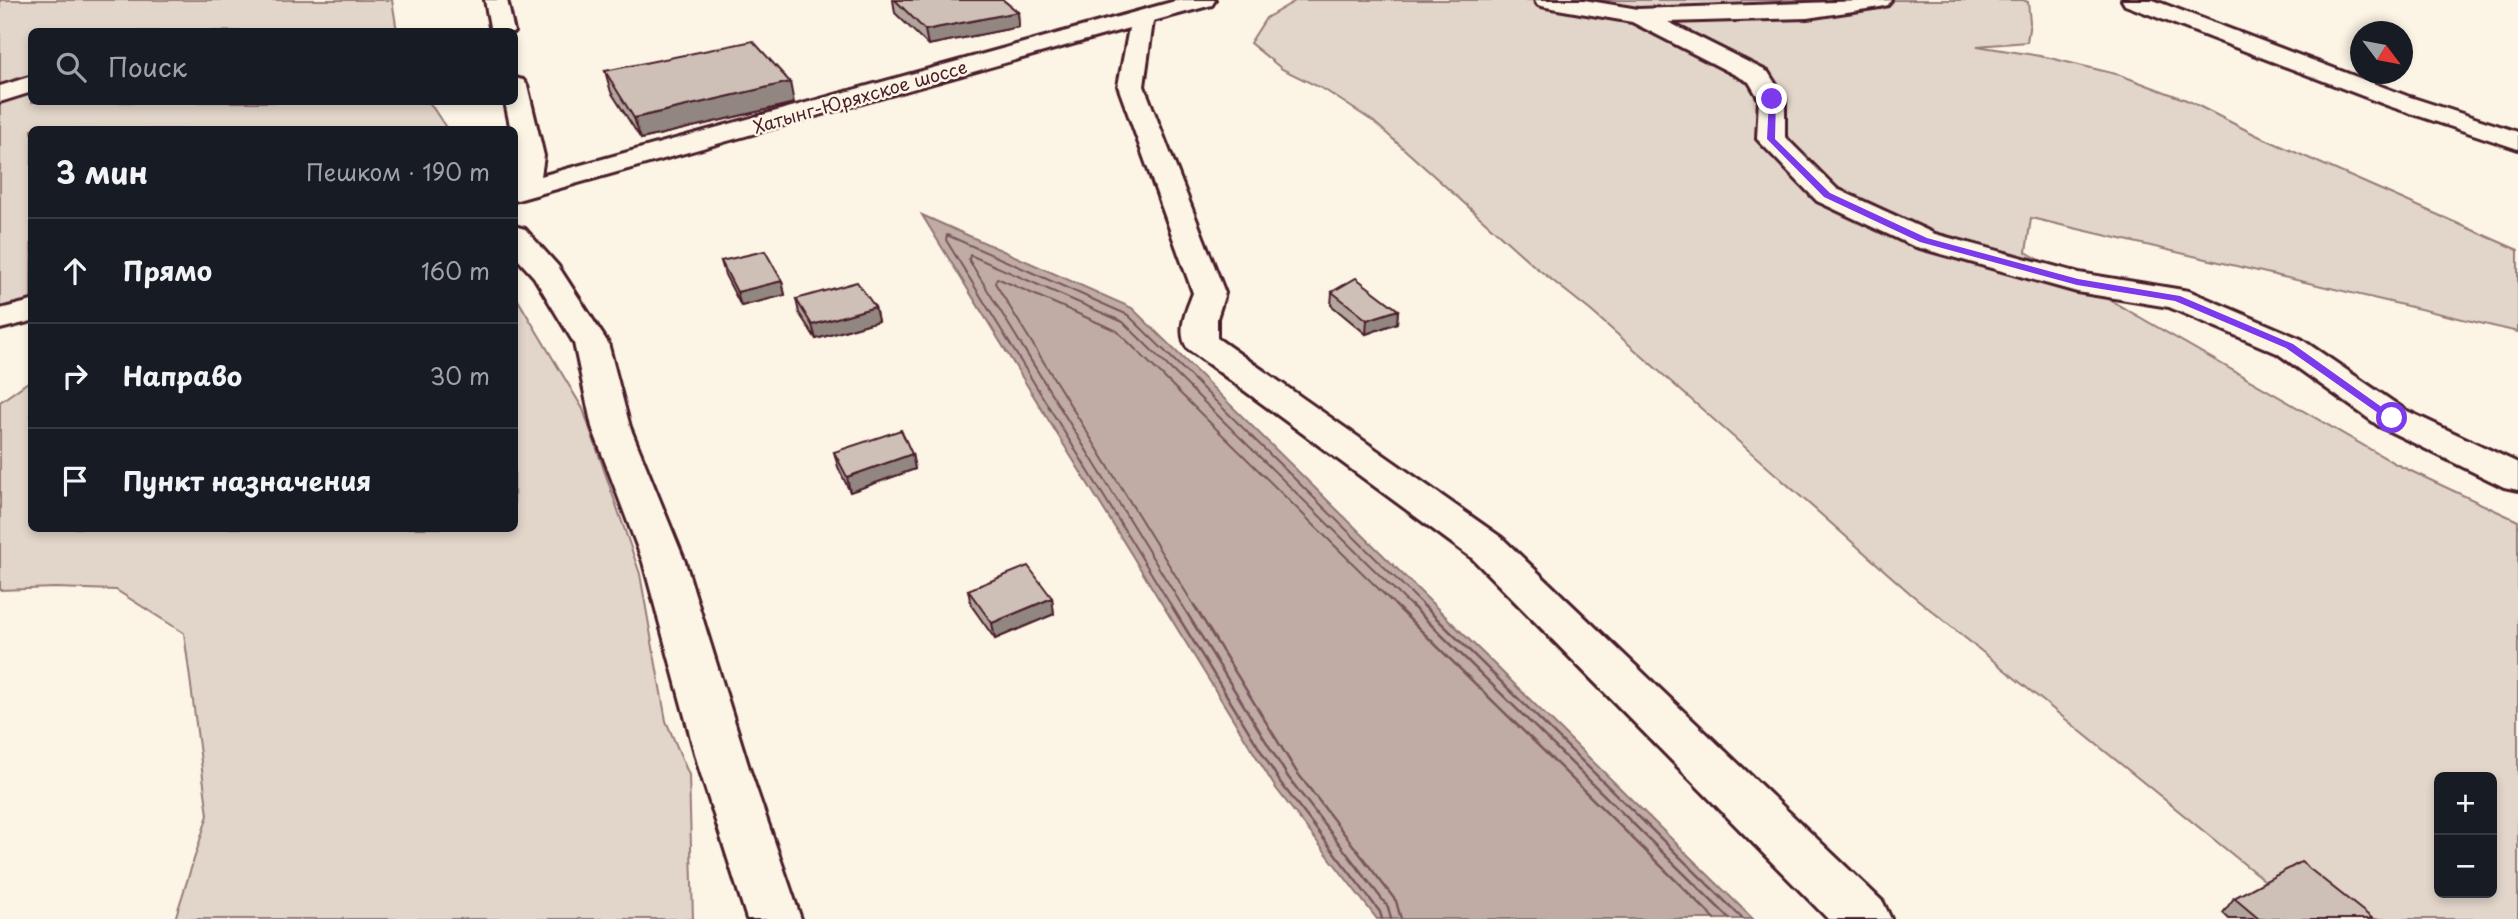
<!DOCTYPE html>
<html lang="ru">
<meta charset="utf-8">
<style>
:root{--surface:#171b24;--page:#242831;--text:#f1f3f6;--muted:#9ea1a6;--line:#363941}
body{margin:0;font-family:"Playpen Sans",sans-serif;background:var(--page);color:var(--text)}
.controls{position:absolute;right:21px;bottom:21px;display:grid;overflow:hidden;border-radius:10px;box-shadow:0 4px 10px #0003}
.controls button{width:63px;height:63px;display:grid;place-items:center;padding:0;border:0;border-bottom:2px solid var(--line);background:var(--surface);color:var(--text);font:35px sans-serif}
.compass{position:absolute;left:2350px;top:21px;width:63px;height:63px;border-radius:50%;background:var(--surface);box-shadow:0 4px 10px #0003;rotate:122deg}
.stop{position:absolute;width:21px;height:21px;margin:-16px;border:5px solid #7c3aed;border-radius:50%;background:#fff}
.stop.end{background:#7c3aed;border-color:#fff;box-shadow:0 2px 7px #0008}
.list{margin:0;padding:0;list-style:none}
h2{display:flex;justify-content:space-between;align-items:center;height:91px;margin:0;padding:0 28px;font-size:30px}
h2 small{font-size:23px;font-weight:400;color:var(--muted)}
.list li{display:grid;grid-template-columns:46px 1fr auto;gap:21px;align-items:center;box-sizing:border-box;height:105px;padding:0 28px;border-top:2px solid var(--line)}
.list b{display:block;font-size:26px;white-space:nowrap}
.list em{font-size:23px;font-style:normal;color:var(--muted)}
.icon{flex:none;width:38px;height:38px;fill:none;stroke:currentColor;stroke-width:2;stroke-linecap:round;stroke-linejoin:round}
.map{position:relative;flex:none;width:2518px;height:919px;overflow:hidden}
.search{position:absolute;background:var(--surface);box-shadow:0 4px 10px #0003;left:28px;top:28px;width:490px;height:77px;display:flex;align-items:center;gap:18px;box-sizing:border-box;padding:0 24px;border-radius:10px;color:var(--muted);font-size:26px}
.panel{position:absolute;background:var(--surface);box-shadow:0 4px 10px #0003;left:28px;top:126px;width:490px;height:406px;border-radius:10px}
.map>svg:first-child{display:block}
.green{fill:#e2d5ca;stroke:#967a7a;stroke-width:2;fill-rule:evenodd}
.water{fill:#c0aca5;stroke:#917474;stroke-width:2}
.lines{fill:none;stroke-linecap:round;stroke-linejoin:round}
.shore-far1{stroke:#79575c;stroke-width:2}
.shore{stroke:#79575c;stroke-width:2.5}
.minor-casing{stroke:#4a1f2b;stroke-width:6}
.minor{fill:#fcf5e5;fill-rule:evenodd}
.wall{fill:#b2a59d;stroke:#4a1f2b;stroke-width:2}
.shaded-wall{fill:#918680;stroke:#4a1f2b;stroke-width:2}
.building{fill:#cfc0b7;stroke:#4a1f2b;stroke-width:2}
.route{fill:#7c3aed}
.labels{text-anchor:middle;dominant-baseline:central;stroke-width:5;stroke-linejoin:round;paint-order:stroke}
.far-street-label{font-size:18px;fill:#4a1f2b;stroke:#fcf5e5}
</style>
<div class="map">
<svg width="2518" height="919" viewBox="0 0 2518 919">
<rect width="100%" height="100%" fill="#fcf5e5"/>
<filter id="ink" filterUnits="userSpaceOnUse"><feTurbulence type="fractalNoise" baseFrequency=".0143" numOctaves="2"/><feDisplacementMap in="SourceGraphic" scale="14" xChannelSelector="R" yChannelSelector="G"/><feConvolveMatrix kernelMatrix="1 2 1 2 8 2 1 2 1" color-interpolation-filters="sRGB"/></filter>
<g filter="url(#ink)">
<path class="green" d="M0,0H392L397,31L32,32V102H429L447,129L32,130L31,302L0,309Z
M1297,0H2023L2028,2L2030,22L2027,42L1977,46L2046,57L2120,75L2189,101L2256,135L2518,250V332L2031,218L2026,252L2396,464L2518,521V919H2312L1911,594L1591,311L1533,265L1374,122L1325,90L1282,69L1250,43L1266,18ZM2439,777H2492V893H2439Z
M515,295L583,409L640,574L666,721L689,775L693,919H175L208,815L184,633L116,590L55,588L0,590V402L31,380L32,528H514Z"/>
<path class="water" d="M922,215L1132,308L1753,919H1377L1275,787Z"/>
<g class="lines">
<path class="shore-far1" d="M1172,607L946,240L947,235L1128,315L1425,607
M1183,607L969,260L970,255L1123,322L1412,607
M1195,607L995,283L997,278L1117,331L1397,607"/>
<path class="shore" d="M1171,605L1280,782L1380,912L1382,919
M1182,605L1288,777L1388,907L1391,919
M1194,605L1296,771L1396,901L1401,919
M1395,605L1715,919
M1411,605L1730,919
M1423,605L1743,919"/>
<g class="minor-casing">
<path id="minor" d="M485,0H507L514,32H491Z
M1179,0H1215L1212,5L1153,21L1144,86L1225,293L1217,318V338L1502,538L1883,902L1891,919H1828L1472,558L1188,349C1176,332 1186,311 1193,293L1118,86L1129,28L514,201V130H511L505,102H514V78L523,80L527,85L544,156L541,176Z
M1535,0H1584L1638,9L1891,0L1888,5L1880,7L1807,18L1668,22L1768,72L1785,99V137L1837,189L1935,234L2079,273L2189,291L2301,339L2405,410L2518,463V490L2504,487L2379,426L2277,353L2169,307L2077,292L1913,246L1817,201L1757,139L1759,99L1749,82L1632,22L1546,7L1538,5Z
M2122,0H2153L2407,96L2518,132V149L2389,106L2125,5Z
M32,76V92L0,102V86Z
M514,226L525,229L558,266L608,343L630,427L685,562L749,768L801,919H747L699,768L643,562L592,427L574,343L534,277L514,255Z
M32,301V321L0,329V309Z"/>
</g>
<use href="#minor" class="minor"/>
</g>
<path class="wall" d="M893,0H1003L1018,12L1019,27L928,45L895,13Z
M605,71L794,103L641,139L611,92Z
M721,261L782,281L785,295L741,306L725,275Z
M1332,292L1398,310L1397,323L1366,334L1331,305Z
M796,299L875,307L878,321L816,339L799,313Z
M834,452L912,454L915,469L850,492L838,467Z
M968,590L1052,598L1054,614L995,639L971,605Z
M2234,898L2373,919H2229L2223,913Z"/>
<path class="shaded-wall" d="M1018,12L1019,27L928,45L925,30Z
M790,82L794,103L641,139L634,118Z
M782,281L785,295L741,306L737,292Z
M875,307L878,321L816,339L812,325Z
M1398,310L1397,323L1366,334L1367,320Z
M912,454L915,469L850,492L847,477Z
M1052,598L1054,614L995,639L992,623Z"/>
<path class="building" d="M895,0H1003L1018,12L925,30Z
M753,41L790,82L634,118L605,71Z
M765,251L782,281L737,292L721,261Z
M1356,278L1398,310L1367,320L1332,292Z
M857,282L875,307L812,325L796,299Z
M901,430L912,454L847,477L834,452Z
M1028,566L1052,598L992,623L968,590Z
M2301,862L2373,919H2259L2234,898Z"/>
</g>
<path class="route" d="M1772,96L1776,99L1775,139L1830,193L1927,238L2078,279L2180,296L2293,344L2397,418L2388,420L2286,348L2175,301L2077,285L1920,242L1824,197L1767,139L1769,99Z"/>
<g class="labels">
<g class="far-street-label">
<text transform="translate(860 96) rotate(-16)">Хатынг-Юряхское шоссе</text>
</g>
</g>
</svg>
<div class="controls">
<button>+</button>
<button>−</button>
</div>
<svg class="compass" viewBox="-18 -18 36 36"><path d="M0-13l5 13h-10z" fill="#e53935"/><path d="M0 13l5-13h-10z" fill="#9ea1a6"/></svg>
<div class="stop" style="left:2392px;top:418px"></div>
<div class="stop end" style="left:1772px;top:99px"></div>
<div class="search"><svg class="icon" aria-label="search" viewBox="0 0 24 24"><circle cx="10" cy="10" r="6"/><path d="M15 15l6 6"/></svg>Поиск</div>
<section class="panel">
<h2>3 мин<small>Пешком · 190 m</small></h2>
<ul class="list">
<li><svg class="icon" aria-label="ahead" viewBox="0 0 24 24"><path d="M12 20V5M6 11l6-6 6 6"/></svg><div><b>Прямо</b></div><em>160 m</em></li>
<li><svg class="icon" aria-label="right" viewBox="0 0 24 24"><path d="M7 20v-9h11M14 6l5 5-5 5"/></svg><div><b>Направо</b></div><em>30 m</em></li>
<li><svg class="icon" aria-label="arrive" viewBox="0 0 24 24"><path d="M6 21V4h12l-3 4 3 4H6"/></svg><div><b>Пункт назначения</b></div></li>
</ul>
</section>
</div>
